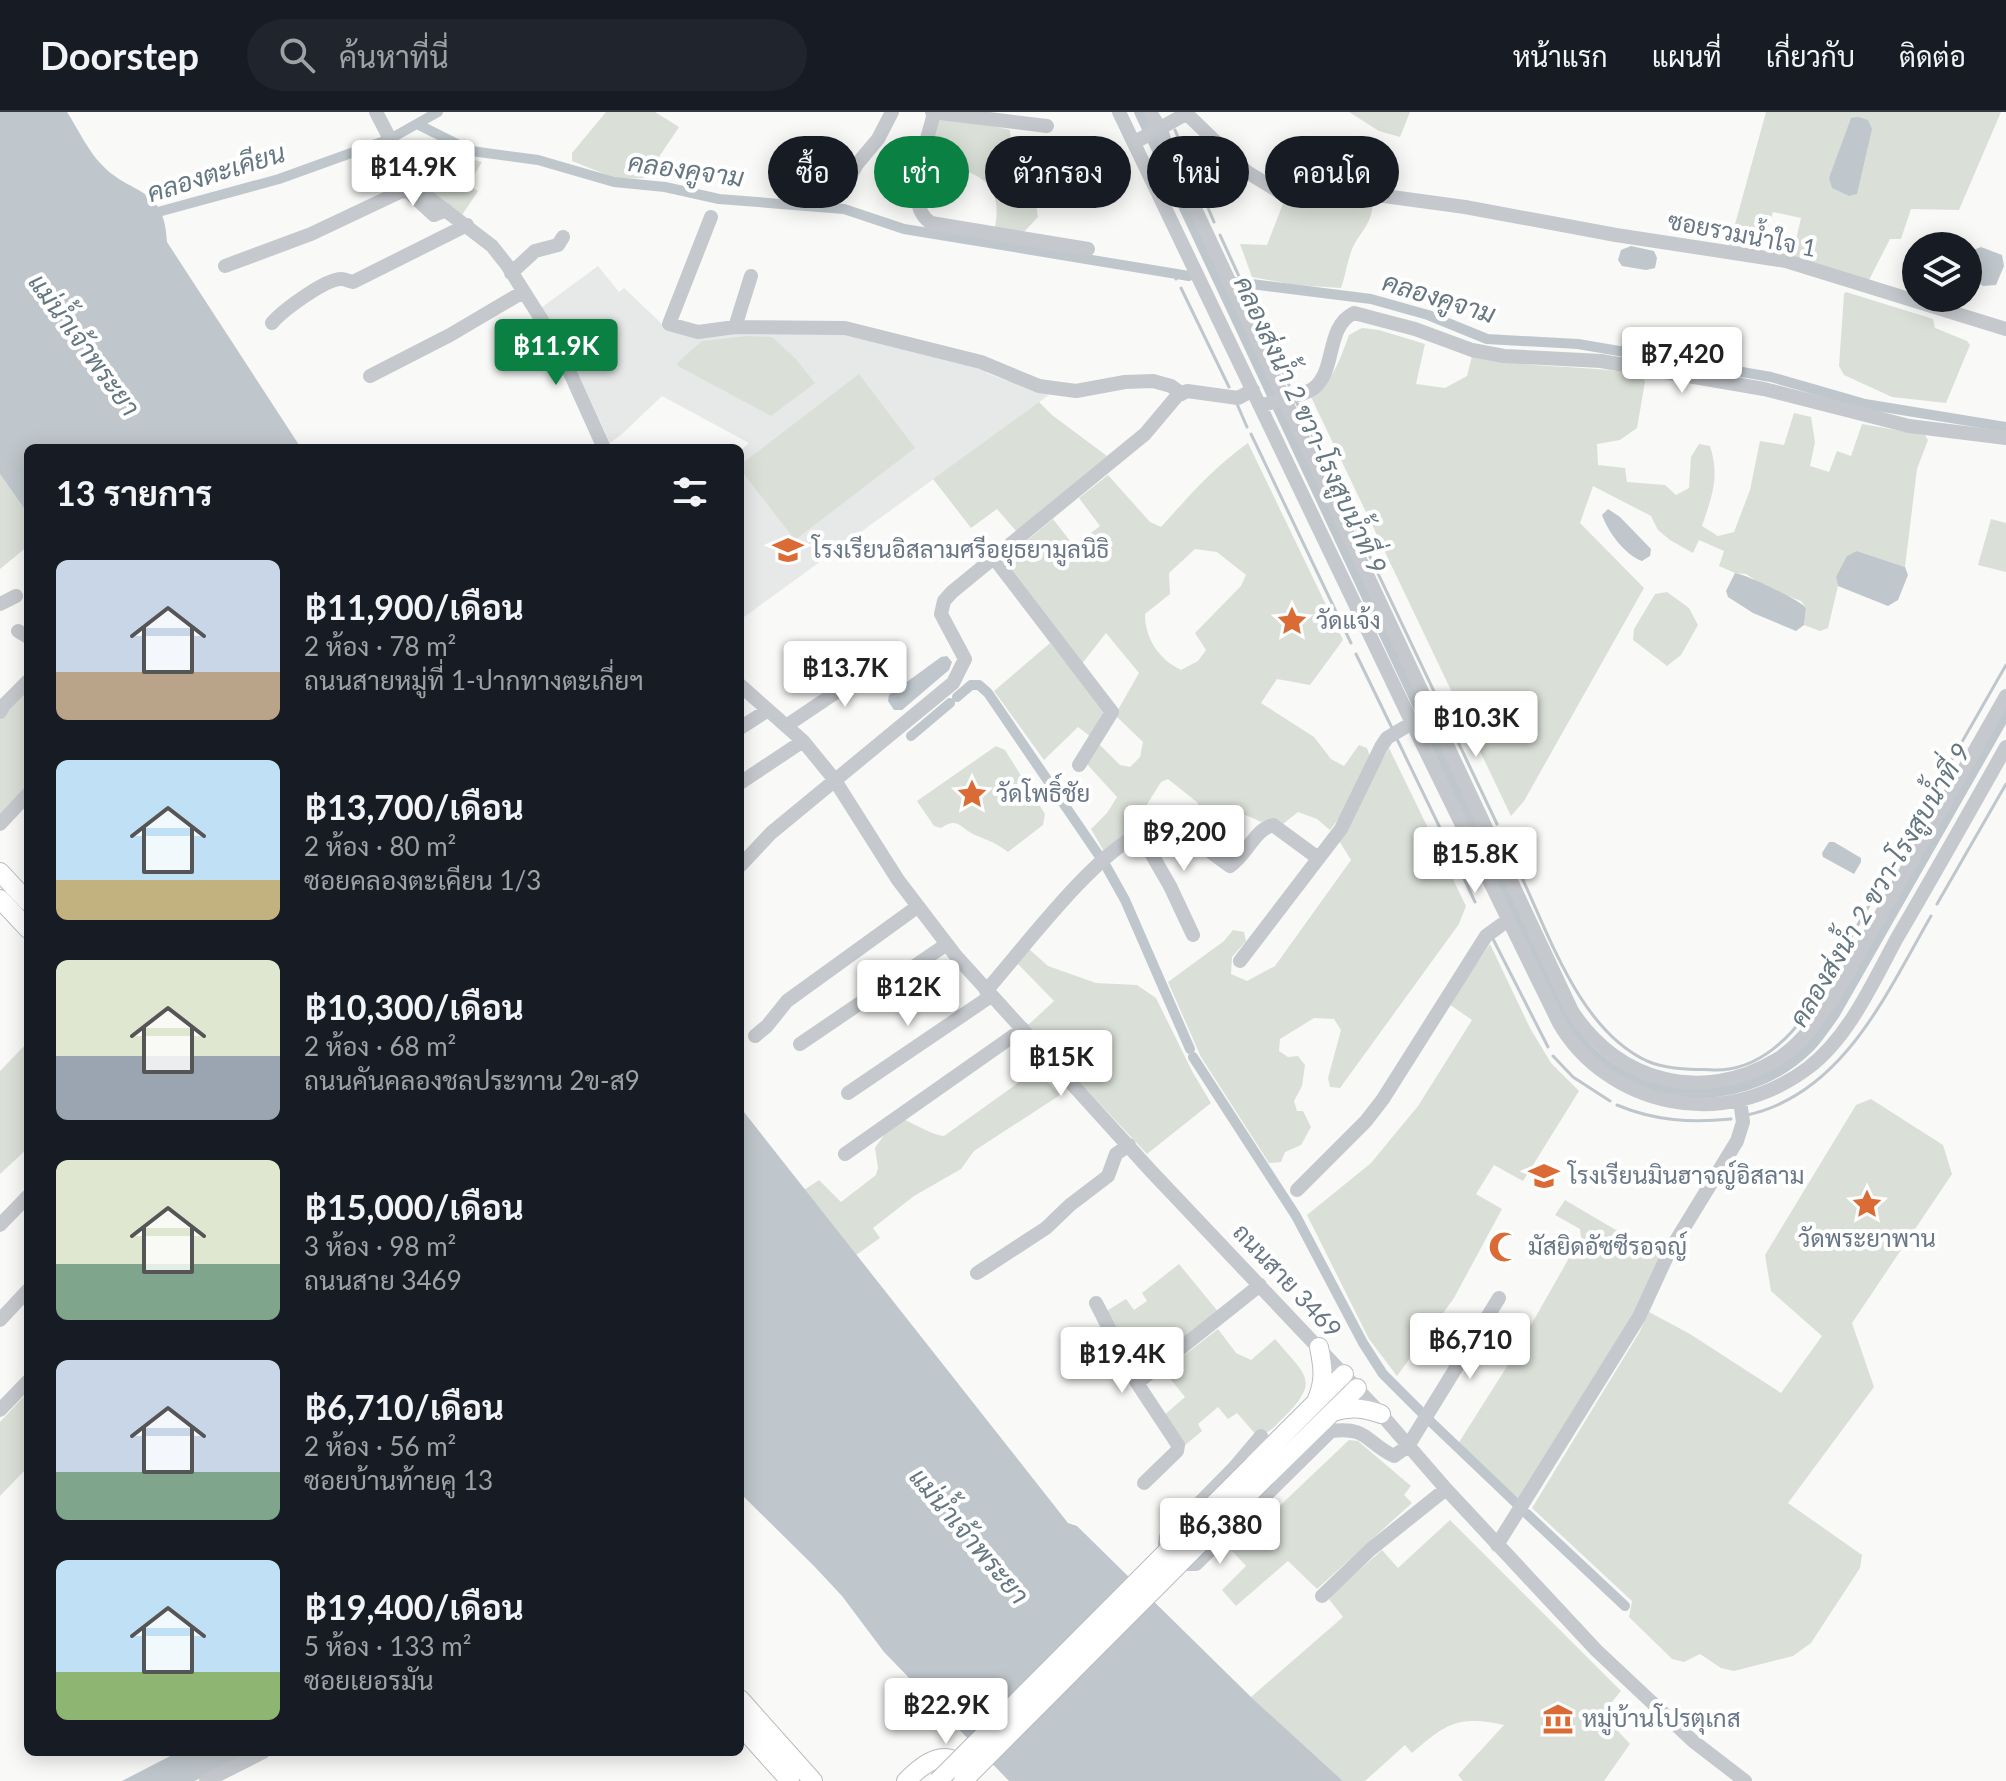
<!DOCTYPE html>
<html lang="th">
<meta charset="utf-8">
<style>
body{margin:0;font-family:Lato,Sarabun,sans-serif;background:#20242c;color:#f1f3f6;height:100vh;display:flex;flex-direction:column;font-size:30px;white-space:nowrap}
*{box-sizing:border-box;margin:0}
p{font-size:26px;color:#9ea1a6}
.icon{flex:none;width:44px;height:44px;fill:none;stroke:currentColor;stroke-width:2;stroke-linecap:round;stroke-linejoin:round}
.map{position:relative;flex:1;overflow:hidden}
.details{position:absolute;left:24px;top:332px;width:720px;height:1312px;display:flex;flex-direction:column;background:#171b24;border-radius:12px;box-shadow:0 4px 20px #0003}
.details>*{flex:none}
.banner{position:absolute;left:768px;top:24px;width:760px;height:72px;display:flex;gap:16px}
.tools{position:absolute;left:1902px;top:120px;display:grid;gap:16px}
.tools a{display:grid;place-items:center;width:80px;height:80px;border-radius:50%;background:#171b24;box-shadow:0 4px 20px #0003;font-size:40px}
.price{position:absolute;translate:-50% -68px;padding:0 18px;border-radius:8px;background:#fff;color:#222;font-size:26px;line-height:52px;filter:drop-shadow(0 2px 4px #0008)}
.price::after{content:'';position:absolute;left:50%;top:48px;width:24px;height:18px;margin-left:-12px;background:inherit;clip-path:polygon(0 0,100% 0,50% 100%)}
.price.active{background:#0b8043;color:#fff}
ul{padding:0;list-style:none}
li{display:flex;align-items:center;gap:24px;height:200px;padding:0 32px}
li span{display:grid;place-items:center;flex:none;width:224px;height:160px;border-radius:12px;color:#555}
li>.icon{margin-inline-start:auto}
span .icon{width:96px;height:96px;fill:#fffc;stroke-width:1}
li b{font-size:34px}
h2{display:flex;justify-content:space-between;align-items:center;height:96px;padding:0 32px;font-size:34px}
.pill{padding:0 28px;border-radius:36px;background:#171b24;box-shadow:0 4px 20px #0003;font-size:28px;line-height:72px}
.pill.active{background:#0b8043;color:#fff}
header{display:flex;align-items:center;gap:48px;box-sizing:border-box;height:112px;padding:0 40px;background:#171b24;border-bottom:2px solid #363941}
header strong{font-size:38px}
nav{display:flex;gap:44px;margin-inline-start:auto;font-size:28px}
.search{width:560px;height:72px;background:#20242c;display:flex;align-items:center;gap:20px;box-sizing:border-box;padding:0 28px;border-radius:44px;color:#9ea1a6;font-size:30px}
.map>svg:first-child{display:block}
.built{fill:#e7e8e8}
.green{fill:#dae0d8;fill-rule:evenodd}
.water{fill:#bfc7cc}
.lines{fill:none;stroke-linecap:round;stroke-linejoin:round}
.stream{stroke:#bfc7cc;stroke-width:3}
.canal{stroke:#bfc7cc;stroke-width:10}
.major-casing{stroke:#b8bcc0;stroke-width:20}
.minor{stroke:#c5c8cc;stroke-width:14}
.major{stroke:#fff;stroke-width:18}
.major-bridge-casing{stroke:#b8bcc0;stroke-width:20;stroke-linecap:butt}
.major-bridge{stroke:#fff;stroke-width:18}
.labels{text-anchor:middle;stroke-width:8;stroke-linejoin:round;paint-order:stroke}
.street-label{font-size:24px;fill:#697786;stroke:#fff}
.poi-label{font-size:24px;fill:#697786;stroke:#fff;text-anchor:start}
.water-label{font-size:26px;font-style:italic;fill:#657781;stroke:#fff}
</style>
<header>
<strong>Doorstep</strong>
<div class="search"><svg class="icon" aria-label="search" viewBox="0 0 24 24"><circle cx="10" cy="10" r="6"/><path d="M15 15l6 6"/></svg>ค้นหาที่นี่</div>
<nav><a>หน้าแรก</a><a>แผนที่</a><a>เกี่ยวกับ</a><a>ติดต่อ</a></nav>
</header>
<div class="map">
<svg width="2006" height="1669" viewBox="0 0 2006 1669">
<rect width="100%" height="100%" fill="#f9f9f7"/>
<path class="built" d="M598,154l21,26 5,-4 40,38 180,7 137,32 6,8 20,8 5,-2 37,16 -309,225v-169l9,-8 -87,-47 -40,38 -12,9 -44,-96 -25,-39z"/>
<path class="green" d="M606,0h49l24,15 -34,51 -28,1 -45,-18v-8z
M1349,0h61l-10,25 -21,-6z
M1766,0h235l-42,98 -48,-1 -10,30h-11l-22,43 -77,-20 10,-44 -28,-6 -13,42 -31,-8z
M938,7l43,4 29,7c5,39 -21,50 26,74l2,13 -17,18 -26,-7c6,-35 -4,-51 -40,-60l-4,-6 -23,-9z
M433,32l34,14 15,4 -14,23 10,6 -16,24 -30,-22 -14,-16 21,-14 -10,-16z
M1337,85l35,4c3,16 -9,29 -17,42 -7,12 -9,32 -14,45l-46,-3 -43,-8 -12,-33 27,1 17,-44z
M1846,180l87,27 2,9 32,13 3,4 -24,58 -54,-6 -48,-22 -5,-9 5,-72z
M1362,216l17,2 46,14 -9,40 29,4 22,-12 5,-20c55,13 112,9 168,18l5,8 -8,46 -17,12 -23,4 1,21 27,3 2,14 38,3 11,10 13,-7 2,-31 8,-13 11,2c10,31 2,50 -8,80l16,10 16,-4 16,-42 10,-49 24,4 10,-32 17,4 4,25 -5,24 19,6 8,-21 14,5 11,-32 63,11 3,5 -11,29 -12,98 -48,-16 -21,26 2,9 -10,42 -8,3 -16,-6 2,-17 -5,-7 -34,-13 -21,-14 -11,-1 -16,-7 5,-15 -25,-11 -6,13 -23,-13 -12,-10 -7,-14 -58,-30 -13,37 64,65 -120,213 -13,15 -200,-419c22,-15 29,-38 38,-62z
M747,224l25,1 23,21 20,25 -44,33 -93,-50 -1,-3 25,-22z
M859,262l56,74 -120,92 -55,-71v-4z
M1039,290l13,13 55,41 -91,75 -19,-22 -26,19 -38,-49z
M1248,331l95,197 -33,45 -33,-6 -16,24 53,34 17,22 13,7 15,-21 8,3 3,9 -30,60 -10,13 -13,-11 -19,-7 -15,12 -10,-6 -12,4c-33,-17 -32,-7 -58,15l-7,-2 -8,-6 1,-8 10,-11 -1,-7 -30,-24 -7,3 -30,48 -26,23 -14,-24 16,-16 10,-16 -32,-35 13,-19 22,22 10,2 10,-10 3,-15 -28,-27 24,-42 -33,-40 -25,32 -78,-101 1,-5 49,-40 21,27 26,-20 -21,-28 29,-23 42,47 11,5c27,-30 54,-61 87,-84zM1195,437l22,3 29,23 -5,11 -46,47 11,17 -8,11 -17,9c-22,-11 -36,-31 -36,-56l25,-20 -1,-21z
M0,362l28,40v32l-28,23z
M1991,407l15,4v49l-28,-7z
M1667,480l22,16 9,17 -17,30 -14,11 -34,-26 1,-11 21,-35z
M1050,531l53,67 1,6 -13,21 -13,-10 -34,33 -50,-69z
M28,574v101l-28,34v-101l5,-11z
M996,634l9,4 40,64 -2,11 -35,27c-15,-11 -20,-11 -35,-18 -14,-7 -15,-17 -32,-6l-7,-2 -17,-25z
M1389,636l77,158 -7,18 -119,164 -10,-1 -2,-9 13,-48 -7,-11 -20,-1 -34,21 -1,12 9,6 10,-1 7,9 -3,21 -8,15 3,10h6l8,16 -10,18 -16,7 -4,10 -12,1 -68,-106 -33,-75 56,-41 9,-11 11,2 2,9 -14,16 -1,17 16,7 28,-15 76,-106 -13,-21z
M1490,832l40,84 21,35 28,28 -56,90 -29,-16 -18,29 26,15 -48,89 -57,78 -28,-37 -62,-124 64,-52 47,-57 54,-86 -23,-16z
M1029,837l19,17 48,17 41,2 19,13 36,73 19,32 -64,51 -120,-128 27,-25 -38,-39z
M28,930v106l-28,26v-103z
M1036,958l24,25 -86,56 -13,18 -47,27 -41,32 7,10 -24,17 -52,-65 15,-10 22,22 35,-27 2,-7 -3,-20 11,-16 17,-13c12,5 29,16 41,17z
M1871,987l72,46 9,29 -100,149 22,64 -86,116 74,52 -2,13 -49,75 -18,13 -59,15 -13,-3 -21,-14 -16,8 -12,-3 -43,-42 3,-16 -100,-93 107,-175 10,-21 41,22 91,59 41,-57 -51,-45 -6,-36 91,-150z
M1565,1088l95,56v4l-33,66 -106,175 -63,-57 53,-84 70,-123 -1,-8 -25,-14z
M1179,1152l41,50 -80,60 -7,-3 -28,-59 21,-13 8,11 13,-9 -5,-8z
M1218,1217l18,24 15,7 24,-21c30,36 47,41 8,79 -8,8 -14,16 -26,18l-20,-23 -9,6 -10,-12 -20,17 4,7 -19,16 -21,-30 23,-20 -21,-26z
M28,1280v75l-28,29v-74z
M1349,1328l9,1 53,45 -7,9 8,8 -95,86 -29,-28 -52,45 -14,-16 24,-24 -14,-15z
M1450,1408l171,171 -19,23 28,30 -26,37h-141l-5,-6 46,-50c-47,-10 -58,-1 -92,28l-7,-8 -40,36h-22l-92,-84 92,-80 -15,-19 54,-48 16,18z"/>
<path class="water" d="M0,0h67c11,17 21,39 35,53 29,31 63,20 65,77l134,206h-273v66l-28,-40z
M1858,5l10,3 4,9 -15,65 -8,2 -17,-8 -3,-10 22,-60z
M1631,134l23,5 3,7 -2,10 -9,2 -24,-4 -4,-6 3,-10z
M1981,135l21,8 2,11 -8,19 -13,1 -15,-9v-19l3,-7z
M1608,397l12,8 31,32 -1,7 -8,5c-17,-6 -34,-29 -40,-46z
M1857,439l48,16 3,8 -10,25 -10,6 -50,-20 -2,-9 11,-21z
M1735,461c10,1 65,27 71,35l-2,17 -8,6 -43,-18 -25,-16 -2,-6z
M947,544l5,6 -3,8 -47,40h-8l-6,-9 1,-6 52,-38z
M1829,730h5l27,16v4l-7,12 -31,-17 -1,-4z
M740,995l328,416 9,3 174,171 92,84h-334l-125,-129 -42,-56 -28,-30 -74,-73z
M178,1640h71l-54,29h-73z"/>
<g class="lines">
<path class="stream" d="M1175,18l39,92
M1220,123l69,150
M1174,162l2,5
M1181,176l48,99
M1296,289l201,423
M1237,292l10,23
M1251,322l100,209
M1356,542l36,74
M1396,625l45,93
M1502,724l9,19
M1446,728l29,62
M1899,740l107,-187
M1517,755c31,64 61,162 130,194 21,9 45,8 67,9 44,1 79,-33 100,-69
M1937,792l69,-120
M1493,827l55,108
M1820,879l71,-124
M1553,944l20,21 37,24
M1617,993c38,16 74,18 114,14
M1747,1003c96,-21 139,-121 184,-199"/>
<path class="canal" d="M1139,0l427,910c9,12 17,23 28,33 62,54 157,50 215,-7 10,-10 18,-23 26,-34l171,-300
M419,13l52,26 67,9 76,22 51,5 54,12 125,10 60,20 285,47
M147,103l132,-36 111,-40 48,-27
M1235,170l136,17 57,16 59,24 91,5 193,33 94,27 141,23
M957,585l14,-12h8l9,8 112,164
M911,624l39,-33
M1106,754l19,34 65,149
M1193,945l103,159 67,127 20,31 40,40
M1430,1309l87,83
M1527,1402l98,92"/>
<g class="major-casing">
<path id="major" d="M0,760l28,30
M0,787l28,30
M1317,1287c8,-19 6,-32 2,-52
M1333,1300c18,-6 30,-4 48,2
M1253,1353l91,-91
M1266,1365l91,-89
M740,1587l73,82
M740,1613l50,56
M906,1669c18,-18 39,-35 61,-11"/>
</g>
<path class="minor" d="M376,0l27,52 25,33 64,49 15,19 50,79 47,104
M932,0l115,14
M934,0c-5,28 -34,91 -3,111l157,26
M1119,0l293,611 147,300c23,40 65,69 111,78 48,10 98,-3 138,-33 41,-31 65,-86 89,-130 37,-63 73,-127 109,-191
M1150,0l11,18 7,21 404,860c46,71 130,93 204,49 25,-15 41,-40 58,-63l172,-301
M1135,30l47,-26h7l58,56 36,22 15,2 37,-4 42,3 88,12 151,28 170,26 220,68
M848,68l9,-16 21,-25 14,-27
M711,105l-42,107 29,8 37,-5 110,1 136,34 58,24 37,5 49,-9 28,-1 18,5 11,8
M225,154l86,-32 91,-43 7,1 25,23 12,-5
M511,161l24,-22 23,-6 5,-8
M272,211c10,-12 53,-44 69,-44 4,0 8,2 12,3l114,-57
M735,215l16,-51
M370,264l80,-41 73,-43
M1261,294c14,-6 43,-10 53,-18 23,-19 11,-61 40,-75l61,16 57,21 32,6 97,5 163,28 145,37 97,12
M994,446l118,154 -33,53
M0,492l16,-8
M18,519l10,6
M740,573l63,56 31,38 64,101 58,76 194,214 231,244 65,75 150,161 97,91 52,40
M0,600l4,-7 24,-24
M786,614l98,-66
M740,616l28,-18
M740,671l63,-42
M0,712l28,-30
M1140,722l13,-22 5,1 72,53c16,-10 25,-37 43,-41l45,33
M1140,722l30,52 23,49
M740,754l31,-33 182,-150 12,-24 -24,-45 3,-13 8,-9 193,-158 32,-38 10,-5 51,7 15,-8
M1240,849l101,-132 40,-82 6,-9 25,-15
M986,879c36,-41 107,-136 154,-157
M755,924l12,-10 20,-25 130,-94
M800,932l147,-100
M848,981l143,-97
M845,1042l178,-125
M1297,1078l69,-69 17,-22 103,-163 22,-16
M0,1113l28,-29
M977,1161l69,-45 24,-23 38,-29 8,-22 13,-9
M1096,1191l41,80 41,62 -1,6 -33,32
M0,1208l28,-30
M1137,1271l123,-98
M0,1298l28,-29
M1261,1324l-27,32 -68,69 -1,7 21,20h10l135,-133c37,-5 35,12 63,25l14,-10 91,-148
M1497,1433l142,-228 30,-65 68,-111 6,-19 -3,-21
M1322,1484l49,-47 75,-60
M206,1669l57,-29"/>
<use href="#major" class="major"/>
<g class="major-bridge-casing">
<path id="major-bridge" d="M938,1669l315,-316
M963,1669l303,-304"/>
</g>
<use href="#major-bridge" class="major-bridge"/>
</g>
<defs>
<g id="school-bare" transform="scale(2.4)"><path d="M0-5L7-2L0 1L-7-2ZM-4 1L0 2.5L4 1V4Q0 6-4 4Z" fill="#db6b35" stroke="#fff" stroke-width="2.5" paint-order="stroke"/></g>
<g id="sight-bare" transform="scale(2.4)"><path d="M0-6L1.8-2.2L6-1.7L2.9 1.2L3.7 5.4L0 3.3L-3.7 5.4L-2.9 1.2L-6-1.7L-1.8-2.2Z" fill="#db6b35" stroke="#fff" stroke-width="2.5" paint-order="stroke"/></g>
<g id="mosque-bare" transform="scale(2.4)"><path d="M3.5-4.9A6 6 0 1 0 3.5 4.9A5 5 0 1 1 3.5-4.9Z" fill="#db6b35" stroke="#fff" stroke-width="2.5" paint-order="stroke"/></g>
<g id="museum-bare" transform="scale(2.4)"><path d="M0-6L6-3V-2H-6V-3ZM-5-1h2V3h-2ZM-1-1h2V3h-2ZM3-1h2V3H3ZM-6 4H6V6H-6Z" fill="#db6b35" stroke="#fff" stroke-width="2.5" paint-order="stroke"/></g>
</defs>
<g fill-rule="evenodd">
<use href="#school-bare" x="788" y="438"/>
<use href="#sight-bare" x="1292" y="509"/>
<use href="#sight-bare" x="972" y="682"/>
<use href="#school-bare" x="1544" y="1064"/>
<use href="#sight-bare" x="1867" y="1092"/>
<use href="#mosque-bare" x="1504" y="1135"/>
<use href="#museum-bare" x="1558" y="1607"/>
</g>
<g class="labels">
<g class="street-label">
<text transform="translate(1742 123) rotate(11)" y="8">ซอยรวมน้ำใจ 1</text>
<text transform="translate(1287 1169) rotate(47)" y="8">ถนนสาย 3469</text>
</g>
<g class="poi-label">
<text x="812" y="446">โรงเรียนอิสลามศรีอยุธยามูลนิธิ</text>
<text x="1316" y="517">วัดแจ้ง</text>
<text x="996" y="690">วัดโพธิ์ชัย</text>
<text x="1568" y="1072">โรงเรียนมินฮาจญ์อิสลาม</text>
<text x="1867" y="1135" text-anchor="middle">วัดพระยาพาน</text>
<text x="1528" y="1143">มัสยิดอัซซีรอจญ์</text>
<text x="1582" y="1615">หมู่บ้านโปรตุเกส</text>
</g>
<g class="water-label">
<text transform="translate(686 58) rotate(8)" y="9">คลองคูจาม</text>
<text transform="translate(216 61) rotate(-17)" y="9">คลองตะเคียน</text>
<text transform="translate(1439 186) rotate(17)" y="9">คลองคูจาม</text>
<text transform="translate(84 233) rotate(54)" y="9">แม่น้ำเจ้าพระยา</text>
<text transform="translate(1310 313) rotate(65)" y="9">คลองส่งน้ำ 2 ขวา-โรงสูบน้ำที่ 9</text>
<text transform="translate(1880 773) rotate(-59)" y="9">คลองส่งน้ำ 2 ขวา-โรงสูบน้ำที่ 9</text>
<text transform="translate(969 1424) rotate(50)" y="9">แม่น้ำเจ้าพระยา</text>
</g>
</g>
</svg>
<div class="tools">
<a><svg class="icon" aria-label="layers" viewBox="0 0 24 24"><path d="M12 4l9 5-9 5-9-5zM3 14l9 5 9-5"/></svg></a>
</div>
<b class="price" style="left:413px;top:96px">฿14.9K</b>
<b class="price active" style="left:556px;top:275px">฿11.9K</b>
<b class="price" style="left:1682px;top:283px">฿7,420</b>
<b class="price" style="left:845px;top:597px">฿13.7K</b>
<b class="price" style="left:1476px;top:647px">฿10.3K</b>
<b class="price" style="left:1184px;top:761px">฿9,200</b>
<b class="price" style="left:1475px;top:783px">฿15.8K</b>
<b class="price" style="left:908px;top:916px">฿12K</b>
<b class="price" style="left:1061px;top:986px">฿15K</b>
<b class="price" style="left:1470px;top:1269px">฿6,710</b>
<b class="price" style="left:1122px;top:1283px">฿19.4K</b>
<b class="price" style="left:1220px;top:1454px">฿6,380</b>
<b class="price" style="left:946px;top:1634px">฿22.9K</b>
<div class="banner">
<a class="pill">ซื้อ</a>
<a class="pill active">เช่า</a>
<a class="pill">ตัวกรอง</a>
<a class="pill">ใหม่</a>
<a class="pill">คอนโด</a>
</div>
<section class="details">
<h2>13 รายการ<svg class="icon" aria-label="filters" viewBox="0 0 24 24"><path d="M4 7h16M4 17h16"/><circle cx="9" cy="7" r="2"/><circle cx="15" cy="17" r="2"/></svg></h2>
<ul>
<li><span style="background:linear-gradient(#c9d6e8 70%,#b9a48a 0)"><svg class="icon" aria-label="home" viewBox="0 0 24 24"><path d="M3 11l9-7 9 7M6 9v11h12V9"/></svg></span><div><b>฿11,900/เดือน</b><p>2 ห้อง · 78 m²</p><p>ถนนสายหมู่ที่ 1-ปากทางตะเกี่ยฯ</p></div></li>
<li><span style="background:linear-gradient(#bfe0f5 75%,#c2b280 0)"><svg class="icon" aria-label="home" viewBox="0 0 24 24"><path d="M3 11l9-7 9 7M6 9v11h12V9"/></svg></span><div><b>฿13,700/เดือน</b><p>2 ห้อง · 80 m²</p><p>ซอยคลองตะเคียน 1/3</p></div></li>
<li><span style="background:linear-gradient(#dfe7d0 60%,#9aa5b1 0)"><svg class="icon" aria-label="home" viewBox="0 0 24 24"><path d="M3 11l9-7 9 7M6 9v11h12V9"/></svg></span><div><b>฿10,300/เดือน</b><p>2 ห้อง · 68 m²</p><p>ถนนคันคลองชลประทาน 2ข-ส9</p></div></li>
<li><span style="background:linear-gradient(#dfe7d0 65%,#7fa58c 0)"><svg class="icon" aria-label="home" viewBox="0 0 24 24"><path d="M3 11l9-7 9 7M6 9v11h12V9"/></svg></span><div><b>฿15,000/เดือน</b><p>3 ห้อง · 98 m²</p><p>ถนนสาย 3469</p></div></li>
<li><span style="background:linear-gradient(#c9d6e8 70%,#7fa58c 0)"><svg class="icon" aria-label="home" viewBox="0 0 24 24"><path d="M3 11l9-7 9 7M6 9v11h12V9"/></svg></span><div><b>฿6,710/เดือน</b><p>2 ห้อง · 56 m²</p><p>ซอยบ้านท้ายคู 13</p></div></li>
<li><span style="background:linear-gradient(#bfe0f5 70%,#8fb573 0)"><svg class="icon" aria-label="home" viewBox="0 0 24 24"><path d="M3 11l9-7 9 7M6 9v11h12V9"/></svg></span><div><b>฿19,400/เดือน</b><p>5 ห้อง · 133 m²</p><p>ซอยเยอรมัน</p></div></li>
</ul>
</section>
</div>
